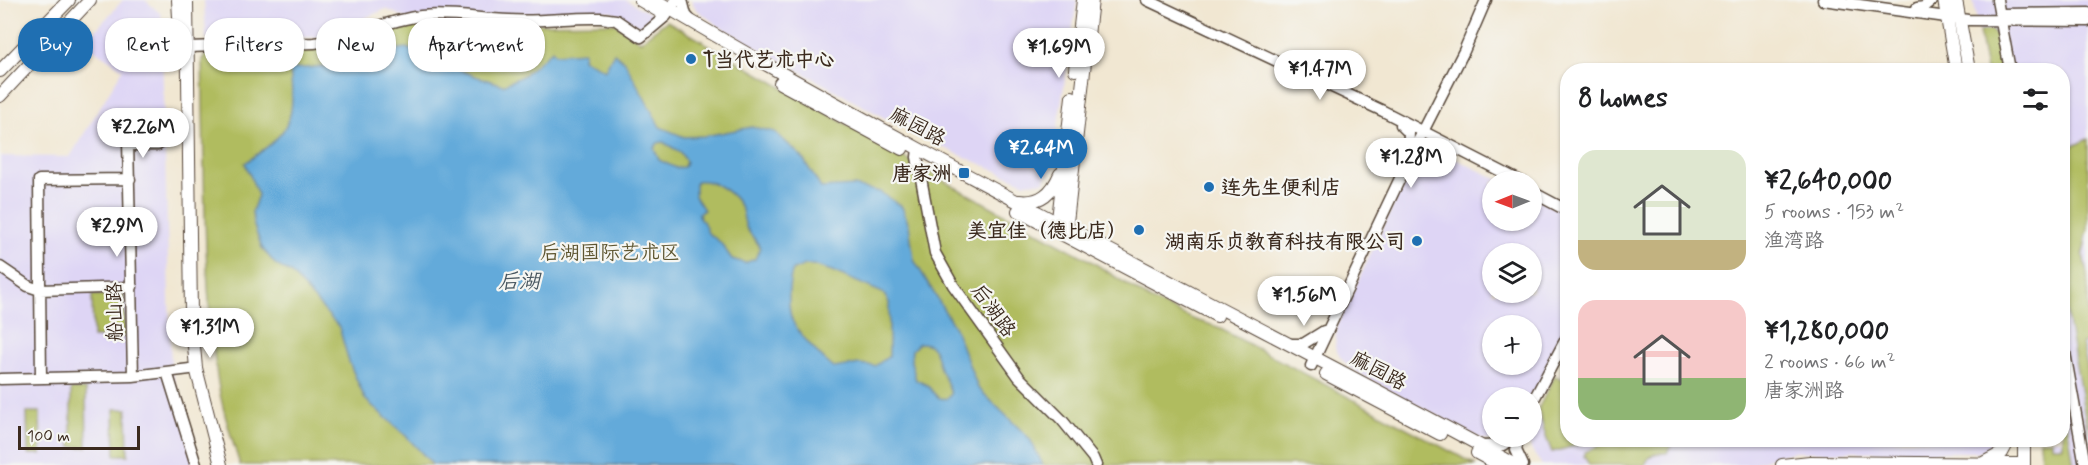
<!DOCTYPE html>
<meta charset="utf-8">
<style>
body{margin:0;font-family:Mynerve,"LXGW WenKai TC",sans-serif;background:#f2f2f2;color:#202124;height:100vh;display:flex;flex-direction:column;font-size:22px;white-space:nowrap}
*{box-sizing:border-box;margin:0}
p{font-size:20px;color:#757577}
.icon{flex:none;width:33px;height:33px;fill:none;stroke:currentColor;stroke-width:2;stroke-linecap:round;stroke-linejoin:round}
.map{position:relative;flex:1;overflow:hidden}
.sheet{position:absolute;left:1560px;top:63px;width:510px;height:384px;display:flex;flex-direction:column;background:#fff;border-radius:24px;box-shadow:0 2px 4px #0004}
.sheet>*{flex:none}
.hud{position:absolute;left:18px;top:18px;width:570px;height:54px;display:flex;gap:12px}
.needle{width:39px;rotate:269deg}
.buttons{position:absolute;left:1482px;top:171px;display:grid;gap:12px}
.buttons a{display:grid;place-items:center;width:60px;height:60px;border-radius:50%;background:#fff;box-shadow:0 2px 4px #0004;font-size:30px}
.scale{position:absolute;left:18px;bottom:15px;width:122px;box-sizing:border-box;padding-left:6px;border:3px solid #3b2a1e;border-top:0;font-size:16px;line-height:21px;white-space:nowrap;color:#3b2a1e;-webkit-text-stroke:4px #f6f6f2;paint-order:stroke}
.price{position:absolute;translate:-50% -51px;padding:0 14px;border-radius:21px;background:#fff;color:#222;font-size:20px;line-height:39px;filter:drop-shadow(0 2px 3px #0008)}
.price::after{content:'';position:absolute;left:50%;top:36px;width:18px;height:14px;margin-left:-9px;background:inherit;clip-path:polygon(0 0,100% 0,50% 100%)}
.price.current{background:#1f6fb2;color:#fff}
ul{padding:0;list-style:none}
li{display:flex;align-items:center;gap:18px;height:150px;padding:0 18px}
li span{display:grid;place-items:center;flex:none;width:168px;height:120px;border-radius:18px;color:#555}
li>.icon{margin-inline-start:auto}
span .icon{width:72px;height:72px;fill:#fffc;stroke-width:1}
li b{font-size:26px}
h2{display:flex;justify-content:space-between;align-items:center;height:72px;padding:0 18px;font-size:26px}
.pill{padding:0 21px;border-radius:24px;background:#fff;box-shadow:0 2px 4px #0004;font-size:21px;line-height:54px}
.pill.current{background:#1f6fb2;color:#fff}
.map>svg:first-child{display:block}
.built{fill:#ded5f5;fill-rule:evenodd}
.green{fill:#b0bc5e;stroke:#76733e;stroke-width:1.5}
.water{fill:#64aada;stroke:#506a7c;stroke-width:1.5;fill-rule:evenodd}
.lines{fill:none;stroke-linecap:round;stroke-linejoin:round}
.minor-casing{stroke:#564639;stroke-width:13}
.major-casing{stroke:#564639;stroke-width:14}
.minor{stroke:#fff;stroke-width:10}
.major{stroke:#fff;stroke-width:12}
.poi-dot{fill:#1f6fb2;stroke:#f6f6f2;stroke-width:2}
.labels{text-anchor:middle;stroke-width:4.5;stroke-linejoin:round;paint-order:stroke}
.poi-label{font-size:20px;font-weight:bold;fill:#3b2a1e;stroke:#f6f6f2;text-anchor:end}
.street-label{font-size:20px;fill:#3b2a1e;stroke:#f6f6f2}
.park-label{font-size:20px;fill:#5e5631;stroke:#f6f6f2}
.water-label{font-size:21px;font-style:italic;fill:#495760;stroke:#f6f6f2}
</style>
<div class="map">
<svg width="2088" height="465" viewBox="0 0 2088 465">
<rect width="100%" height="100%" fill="#f6f6f2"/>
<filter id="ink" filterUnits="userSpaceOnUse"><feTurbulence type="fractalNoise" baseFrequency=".0167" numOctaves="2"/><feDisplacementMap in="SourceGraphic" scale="12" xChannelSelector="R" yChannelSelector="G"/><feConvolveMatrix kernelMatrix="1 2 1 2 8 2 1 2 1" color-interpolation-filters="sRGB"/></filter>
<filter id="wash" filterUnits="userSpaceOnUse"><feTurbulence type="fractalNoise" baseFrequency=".008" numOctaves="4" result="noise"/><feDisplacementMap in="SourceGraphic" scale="24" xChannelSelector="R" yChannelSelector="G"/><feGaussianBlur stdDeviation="1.35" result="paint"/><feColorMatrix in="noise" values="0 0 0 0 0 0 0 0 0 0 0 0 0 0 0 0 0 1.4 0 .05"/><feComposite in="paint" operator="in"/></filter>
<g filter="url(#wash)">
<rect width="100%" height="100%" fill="#f1e7d2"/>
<path class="built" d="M123,0h22l16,14 10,354 28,97h-199v-309l70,1 53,-88 -39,-26z
M204,0h422l27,15 -12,12 -30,-16 -93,4 -14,50 -118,-56 -66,28 -114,2z
M691,0h386l-26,170 -8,12 -18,1 -72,-31 -70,-35 -166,-92 -21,-16z
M1973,0h115v465h-47l-1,-25h22v-370h-76z
M1431,151l10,1 60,29 -9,1v38h40v-24l35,18v120l-35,64h-40v38l18,1 -6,3h-21l-123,-66 -12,-8 -8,-9 -5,-10 2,-19 4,-11 73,-155 8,-7zM1492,254h40v38h-40zM1492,326h40v38h-40z
M1567,365l1,75h427l-5,6 -9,6h-187l-19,4 -24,9h-209l-10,-14 -3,-8v-6l3,-1v-5z"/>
<path class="green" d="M406,21l98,44 14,-41 96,-1 26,18 27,-20 288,166 136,74 60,39 44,20 20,6 261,139h-1236c-9,-29 -19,-59 -23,-89 -15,-104 -12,-212 -15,-317l8,-9 110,-4z
M1991,30l6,6 6,34h-17l-7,-39z
M2088,139v89l-5,26 5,25v63l-6,1 6,28v62l-25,-140 -1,-142z
M92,295h32l1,42h-32z
M1555,376l12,6 1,58h29l-45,12 -6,-15 -8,-28z
M71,389h15l1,58h-16z
M2063,399l11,66h-33l-1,-25h12v6h11z
M114,409h13l1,46h-13z
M27,412h13l1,42h-13z
M1612,440h62l-7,13c-12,0 -17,1 -22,12h-56l-5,-9 1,-4z"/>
<path class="water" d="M406,48l69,28 28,9 21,-10 28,-25 3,4 29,-2 -1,7 22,11 9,-17 11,9 35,65 24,10 21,-1 47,-9 23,5 27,25 19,31 33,-2 26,6 22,15 7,18 5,35 41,68 23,60 52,51 13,26h-610l-27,-29 -41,-37 -16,-37 -10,-35 -48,-54 -15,-8 -14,-17 -8,-22 -2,-14 6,-17 -13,-32c45,-31 51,-40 45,-94l43,-3 33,-11zM663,142l17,10 6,9 -2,6 -8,1 -17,-8 -5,-12 4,-5zM697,181c17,-2 39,13 45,29 2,6 2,14 5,19 4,7 10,11 13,19l-5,11 -10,4 -13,-4 -12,-17 -12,-9 -5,-12 -3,-1 -1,-7 5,-3 -9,-14v-12zM805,265h8l19,6 51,22 6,9v54l-14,10 -16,-2 -25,4c-12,-9 -34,-33 -41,-46 -6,-12 -5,-41 0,-52zM919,343c20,0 16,15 22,28 4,8 8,14 10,23l-3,4c-12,3 -14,-6 -21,-13 -2,-1 -9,-4 -11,-5l-5,-19 1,-11z"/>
</g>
<g filter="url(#ink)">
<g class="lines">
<g class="minor-casing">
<path id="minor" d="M682,0l4,15 6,7
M1147,0l236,111 139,71
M1823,0l145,20 120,1
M1997,0l13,70
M1917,8l7,-1 9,-7
M2001,14l87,-1
M188,47l126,-4c36,-5 70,-22 107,-27 29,-3 59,3 88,4 31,2 61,-3 92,-2l15,2 25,17 25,-21 10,-16
M1401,125l8,8 -1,18
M128,140l5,236
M128,145h30
M918,149l-1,8 18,96 18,32 66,92 43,43 31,38 3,7
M1532,192l36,19
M0,267l28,19 12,4 92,-3
M2062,336l23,129
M1289,344h14l21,-13
M1311,366l101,-213 52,-102 22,-51
M167,372l29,93
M41,378l-2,-198 91,-1
M0,379l133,-3 57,-7
M1532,403l36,-68
M1519,436l-3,14 7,15
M1483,446l21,-1 11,-9"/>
</g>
<g class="major-casing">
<path id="major" d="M178,0l2,35
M187,0l4,314 5,54 25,97
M640,0l22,13
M655,0c281,167 575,309 861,465
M1944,0l12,70
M1956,0l13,70
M1075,70l8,-70
M0,71l69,-71
M780,83l122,66
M0,96l90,-96
M1019,201c21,3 33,-8 41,-27
M1018,211l199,105
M1057,228l15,-131
M1066,231l26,-231
M1326,374l114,60
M2024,440v25
M1477,453l22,12
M1985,462l17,-9 7,-13
M1782,465l28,-3 214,2"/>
</g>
<use href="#minor" class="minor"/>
<use href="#major" class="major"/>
</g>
</g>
<g class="poi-dot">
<circle cx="691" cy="59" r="6"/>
<rect x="958" y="167" width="12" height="12" rx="3"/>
<circle cx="1209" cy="187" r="6"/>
<circle cx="1139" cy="230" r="6"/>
<circle cx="1417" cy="241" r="6"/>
</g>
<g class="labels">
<g class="poi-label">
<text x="703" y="66" text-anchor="start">T当代艺术中心</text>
<text x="952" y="180">唐家洲</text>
<text x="1221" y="194" text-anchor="start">连先生便利店</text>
<text x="1127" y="237">美宜佳（德比店）</text>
<text x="1405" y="248">湖南乐贞教育科技有限公司</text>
</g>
<g class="street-label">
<text transform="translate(918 126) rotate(28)" y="7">麻园路</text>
<text transform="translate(994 310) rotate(54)" y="7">后湖路</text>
<text transform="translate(114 312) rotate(-91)" y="7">船山路</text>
<text transform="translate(1379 370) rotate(28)" y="7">麻园路</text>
</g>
<g class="park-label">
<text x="610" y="259">后湖国际艺术区</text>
</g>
<g class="water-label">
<text x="519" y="288">后湖</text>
</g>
</g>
</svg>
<div class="buttons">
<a><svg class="needle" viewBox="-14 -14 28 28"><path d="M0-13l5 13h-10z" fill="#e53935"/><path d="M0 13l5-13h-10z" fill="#757577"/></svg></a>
<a><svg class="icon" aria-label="layers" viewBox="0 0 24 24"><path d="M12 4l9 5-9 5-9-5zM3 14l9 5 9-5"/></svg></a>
<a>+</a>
<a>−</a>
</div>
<div class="scale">100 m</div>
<b class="price" style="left:1059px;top:79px">¥1.69M</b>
<b class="price" style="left:1320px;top:101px">¥1.47M</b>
<b class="price" style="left:143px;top:159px">¥2.26M</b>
<b class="price current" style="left:1041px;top:180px">¥2.64M</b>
<b class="price" style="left:1411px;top:189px">¥1.28M</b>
<b class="price" style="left:117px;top:258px">¥2.9M</b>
<b class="price" style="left:1304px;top:327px">¥1.56M</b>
<b class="price" style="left:210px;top:359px">¥1.31M</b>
<div class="hud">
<a class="pill current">Buy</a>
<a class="pill">Rent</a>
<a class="pill">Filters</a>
<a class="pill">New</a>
<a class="pill">Apartment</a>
</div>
<section class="sheet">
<h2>8 homes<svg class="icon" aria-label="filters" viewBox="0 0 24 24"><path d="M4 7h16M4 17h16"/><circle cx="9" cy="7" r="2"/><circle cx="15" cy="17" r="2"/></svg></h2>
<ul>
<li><span style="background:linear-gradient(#dfe7d0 75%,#c2b280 0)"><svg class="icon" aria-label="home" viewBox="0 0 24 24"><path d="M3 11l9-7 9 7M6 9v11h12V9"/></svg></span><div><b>¥2,640,000</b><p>5 rooms · 153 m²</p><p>渔湾路</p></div></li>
<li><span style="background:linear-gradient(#f6c9c9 65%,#8fb573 0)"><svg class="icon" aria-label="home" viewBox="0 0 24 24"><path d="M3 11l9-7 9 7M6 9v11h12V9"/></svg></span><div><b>¥1,280,000</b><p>2 rooms · 66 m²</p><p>唐家洲路</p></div></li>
</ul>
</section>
</div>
